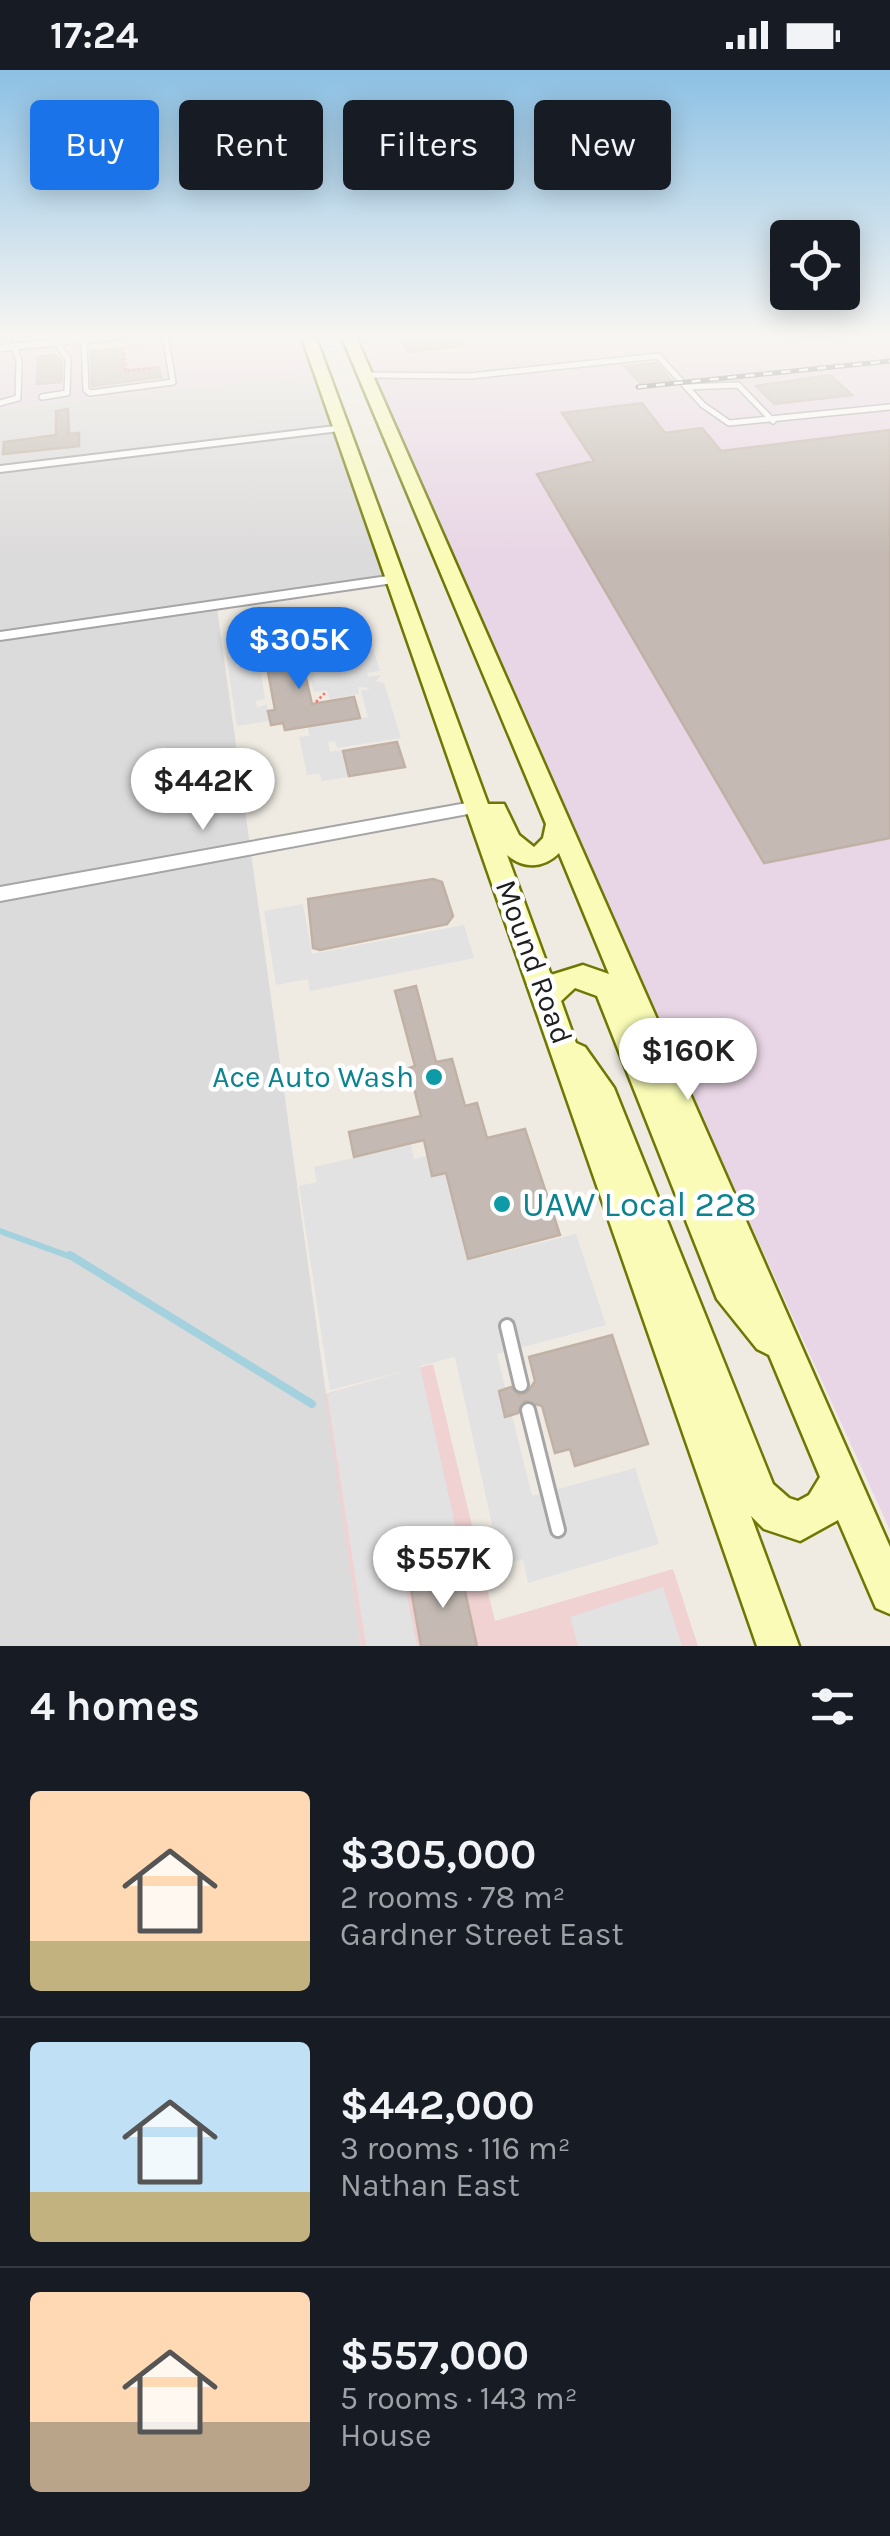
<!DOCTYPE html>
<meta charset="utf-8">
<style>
body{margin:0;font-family:Karla,sans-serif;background:#20242c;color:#f1f3f6;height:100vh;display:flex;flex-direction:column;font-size:38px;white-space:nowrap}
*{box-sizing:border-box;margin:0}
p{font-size:32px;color:#9ea1a6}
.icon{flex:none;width:55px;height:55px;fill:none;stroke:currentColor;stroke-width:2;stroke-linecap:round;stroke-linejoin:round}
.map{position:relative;height:1576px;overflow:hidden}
.side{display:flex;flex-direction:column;background:#171b24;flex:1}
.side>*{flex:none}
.top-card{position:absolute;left:30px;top:30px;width:830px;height:90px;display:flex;gap:20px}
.controls{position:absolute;left:770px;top:150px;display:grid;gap:20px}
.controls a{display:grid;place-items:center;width:90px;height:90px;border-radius:10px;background:#171b24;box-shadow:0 5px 25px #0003;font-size:50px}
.price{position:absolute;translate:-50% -85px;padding:0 22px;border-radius:35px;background:#fff;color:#222;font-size:32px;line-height:65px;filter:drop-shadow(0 2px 5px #0008)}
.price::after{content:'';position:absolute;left:50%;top:60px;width:30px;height:22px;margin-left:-15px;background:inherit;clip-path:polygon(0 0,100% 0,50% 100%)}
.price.active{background:#1a73e8;color:#fff}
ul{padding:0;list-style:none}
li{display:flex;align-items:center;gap:30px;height:250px;padding:0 30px}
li+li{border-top:2px solid #363941}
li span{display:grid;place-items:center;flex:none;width:280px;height:200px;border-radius:10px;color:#555}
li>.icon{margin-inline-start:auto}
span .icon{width:120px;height:120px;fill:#fffc;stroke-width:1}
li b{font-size:42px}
h2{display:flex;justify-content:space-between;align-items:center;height:120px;padding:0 30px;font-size:42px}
.tag{padding:0 35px;border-radius:10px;background:#171b24;box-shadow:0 5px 25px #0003;font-size:35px;line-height:90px}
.tag.active{background:#1a73e8;color:#fff}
.status{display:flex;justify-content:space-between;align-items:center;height:70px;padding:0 50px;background:#171b24;direction:ltr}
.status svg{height:28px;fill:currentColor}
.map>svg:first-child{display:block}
.residential{fill:#dcdbdb}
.commercial{fill:#f0d2d2}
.industrial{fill:#e8d5e5}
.parking{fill:#e2e2e2}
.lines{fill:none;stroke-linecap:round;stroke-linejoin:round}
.stream-far1{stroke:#a3d2de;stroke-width:6}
.stream{stroke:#a3d2de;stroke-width:8}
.building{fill:#c4bab3;stroke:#c1b1a5;stroke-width:2.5}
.lane-far1-casing{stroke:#a5a5a5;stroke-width:8}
.lane-casing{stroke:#a5a5a5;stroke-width:18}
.street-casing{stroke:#a5a5a5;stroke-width:4}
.secondary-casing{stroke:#6e7703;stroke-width:5}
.path{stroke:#fc7267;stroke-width:2.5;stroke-dasharray:2.5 2.5;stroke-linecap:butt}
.lane-far1{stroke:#fff;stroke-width:5}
.lane{stroke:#fff;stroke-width:12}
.street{fill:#fff;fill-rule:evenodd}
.secondary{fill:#f9fbb6;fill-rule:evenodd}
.rail-casing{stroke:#6c6c6c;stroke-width:5}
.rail{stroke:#fff;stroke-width:2.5;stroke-dasharray:9;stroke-linecap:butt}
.culture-dot{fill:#0f9aa8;stroke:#fff;stroke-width:4}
.labels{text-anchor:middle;stroke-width:9;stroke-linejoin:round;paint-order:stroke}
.street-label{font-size:30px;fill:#1e1e1e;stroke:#fff}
.culture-label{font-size:30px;fill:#0d838f;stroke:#fff;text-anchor:end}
.near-culture-label{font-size:35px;fill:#0d838f;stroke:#fff;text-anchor:start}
</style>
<div class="status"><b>17:24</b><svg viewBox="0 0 49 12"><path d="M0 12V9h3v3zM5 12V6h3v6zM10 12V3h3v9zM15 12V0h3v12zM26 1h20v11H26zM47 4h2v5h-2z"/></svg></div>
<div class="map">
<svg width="890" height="1576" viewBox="0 0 890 1576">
<rect width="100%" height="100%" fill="#efebe3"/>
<path class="residential" d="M316,304l67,190 -1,12 -166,25 145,1045h-361v-1238z"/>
<path class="commercial" d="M433,1294l62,257 178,-52 25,77h-337l-36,-252z"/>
<path class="industrial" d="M0,265h301l15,39 -316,34z
M358,265h532v1195l-298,-654z"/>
<path class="parking" d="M353,553l4,9 11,-1 12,40 -13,2 1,4 13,-2 -5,6 8,2 17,55 -64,10 -2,-7 -7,1 2,10 11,-2 7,27 -26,4 -3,-8 -12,2 -8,-38 10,-1 -1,-9 60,-10 -7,-26 10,-3 -13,-1 1,7 -29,5 -3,-9 -13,2 -12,-52 10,-1 -1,-4 -55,8 9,56 -9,2 1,6 10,-2 2,16 -32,5 -12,-79 9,-2v-5z
M303,834l9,50 152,-29 10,33 -164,33 -2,-12 -32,6 -12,-74z
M411,1075l3,14 25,-6 28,108 109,-27 30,91 -109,29 35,142 103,-28 24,76 -131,39 -5,-24 -22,6 -46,-208 -35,9 43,195 -59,19 13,66h-51l-39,-252 81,-24 -78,20 -31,-204 18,-4 -3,-15z
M663,1517l19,59h-104l-8,-29z"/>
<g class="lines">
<path class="stream-far1" d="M0,1161l74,27"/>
<path class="stream" d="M70,1185l242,149"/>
</g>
<path class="building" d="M428,265h29l6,11 -55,6 -7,-14z
M122,278l2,23 35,-4 2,10 -69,9 -1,-35z
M55,285l7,6 -1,21 -24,2 1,-27z
M656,293l15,17 -31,3 -15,-17z
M830,305l22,20 -78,9 -18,-18z
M642,333l23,30 37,-5 19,23 169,-21v408l-126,25 -227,-389 57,-13 -32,-48z
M68,339l1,25 10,-1v13l-76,8 1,-12 52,-7v-24z
M297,570l15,64 42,-7 6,21 -75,12 -2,-7 -12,2 -3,-14 7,-1 -12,-65z
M397,672l8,25 -56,9 -6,-25z
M433,809l9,3 11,34 -6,8 -127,26 -7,-2 -5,-49z
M416,916l20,76 16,-3 13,47 12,-3 10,35 38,-9 35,106 -92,24 -22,-86 -14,3 -8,-36 -70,17 -5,-25 72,-16 -12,-48 6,-2 -20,-75z
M612,1265l36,109 -73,22 -5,-17 -15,4 -13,-47 -17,-5 -7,12 -13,4 -6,-26 12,-4 8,8 9,-3 7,-11 -6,-24z
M460,1499l17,77h-56l-11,-62z"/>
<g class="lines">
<g class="lane-far1-casing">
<path id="lane-far1" d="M84,269l2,51 4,3 83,-11 -8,-47
M7,277l2,-12
M365,305l105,1 188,-20 45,49 26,18 161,-16
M686,317l52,-2 35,36
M42,327l25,-4 1,-34 -12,-17
M0,333l18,-5 1,-37 -5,-15"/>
</g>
<g class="lane-casing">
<path id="lane" d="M507,1256l14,59
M528,1340l30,120"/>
</g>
<g class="street-casing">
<path id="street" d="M100,265h31l-5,3 -126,13v-6z
M344,355l6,3 -2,2 -348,42v-6z
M395,505l5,1v6l-400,58v-8z
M478,731l8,6 -2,4 -484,90v-14z"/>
</g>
<g class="secondary-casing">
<path id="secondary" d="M301,265h14l173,469h16l15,31 15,12 9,-9 3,-14 -205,-489h14l535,1212v67l-14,-6 -38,-88 -38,21 -36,-12 -13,-13 48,130h-42zM559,783l50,121 -26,-9 -32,10 -44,-120c16,14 36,14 52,-2zM575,918l22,8 120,303 40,50 12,6 51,122 -11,18 -11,6 -9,-3 -16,-14 -159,-396 -29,-41 -9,-4 -15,-42z"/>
</g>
<path class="path" d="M130,276l19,-2
M124,278l2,23 26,-3
M316,632l10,-10"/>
<use href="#lane-far1" class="lane-far1"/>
<use href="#lane" class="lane"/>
<use href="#street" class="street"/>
<use href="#secondary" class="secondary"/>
<g class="rail-casing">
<path id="rail" d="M638,317l252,-26"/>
</g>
<use href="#rail" class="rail"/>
</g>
<linearGradient id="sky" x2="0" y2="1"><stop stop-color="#8cc0e4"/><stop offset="0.55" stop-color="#f8f6f2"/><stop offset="1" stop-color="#f8f6f2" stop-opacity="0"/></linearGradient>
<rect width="890" height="485" fill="url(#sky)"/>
<g class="culture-dot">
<circle cx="434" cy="1007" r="10"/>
<circle cx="502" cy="1134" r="10"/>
</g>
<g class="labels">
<g class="street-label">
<text transform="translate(534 892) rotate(70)" y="10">Mound Road</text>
</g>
<g class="culture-label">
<text x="414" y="1017">Ace Auto Wash</text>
</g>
<g class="near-culture-label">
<text x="522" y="1146">UAW Local 228</text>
</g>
</g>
</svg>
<div class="controls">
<a><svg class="icon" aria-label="locate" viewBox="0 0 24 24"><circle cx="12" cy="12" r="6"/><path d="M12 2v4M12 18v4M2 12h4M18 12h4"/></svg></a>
</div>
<b class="price active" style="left:299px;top:622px">$305K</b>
<b class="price" style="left:203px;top:763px">$442K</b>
<b class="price" style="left:688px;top:1033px">$160K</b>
<b class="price" style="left:443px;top:1541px">$557K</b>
<div class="top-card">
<a class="tag active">Buy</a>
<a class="tag">Rent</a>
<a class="tag">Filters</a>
<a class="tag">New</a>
</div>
</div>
<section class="side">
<h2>4 homes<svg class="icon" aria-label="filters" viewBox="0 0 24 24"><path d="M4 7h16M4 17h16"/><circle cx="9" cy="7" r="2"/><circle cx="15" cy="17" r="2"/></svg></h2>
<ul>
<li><span style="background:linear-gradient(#ffd9b3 75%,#c2b280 0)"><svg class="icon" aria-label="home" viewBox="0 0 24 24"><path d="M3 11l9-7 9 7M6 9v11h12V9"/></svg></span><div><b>$305,000</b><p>2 rooms · 78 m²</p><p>Gardner Street East</p></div></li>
<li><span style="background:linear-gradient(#bfe0f5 75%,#c2b280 0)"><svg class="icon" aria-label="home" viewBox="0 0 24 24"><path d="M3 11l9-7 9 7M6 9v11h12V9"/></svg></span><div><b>$442,000</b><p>3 rooms · 116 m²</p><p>Nathan East</p></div></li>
<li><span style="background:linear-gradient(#ffd9b3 65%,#b9a48a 0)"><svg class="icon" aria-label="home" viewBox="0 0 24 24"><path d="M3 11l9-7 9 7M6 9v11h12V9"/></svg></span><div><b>$557,000</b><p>5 rooms · 143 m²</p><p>House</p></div></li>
</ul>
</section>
